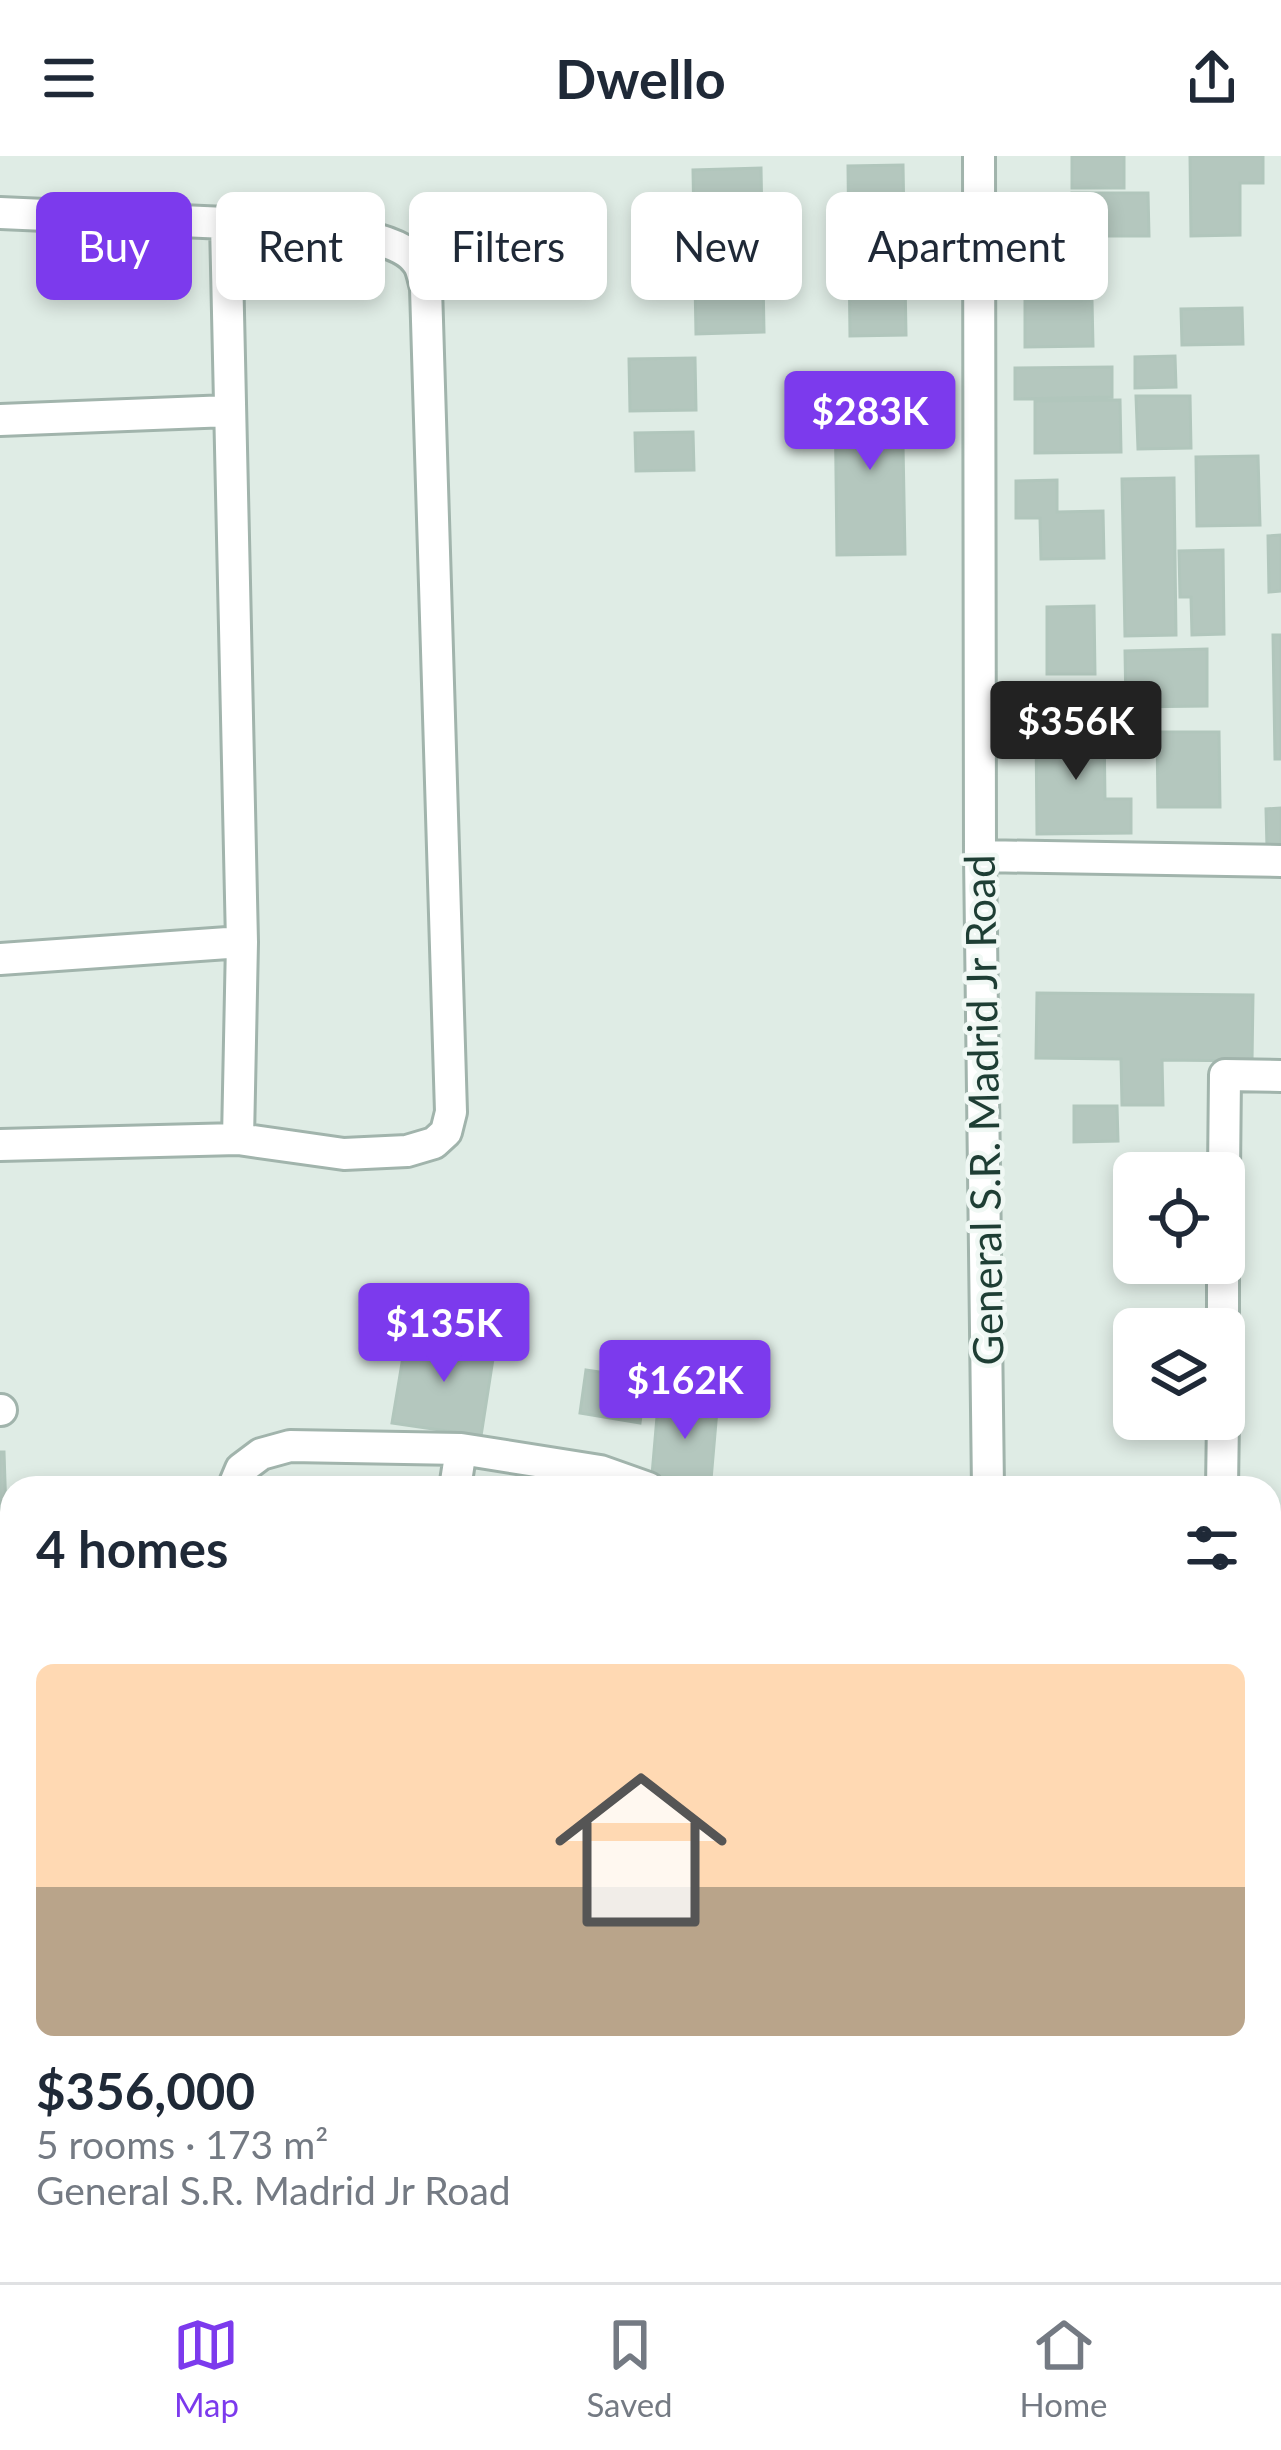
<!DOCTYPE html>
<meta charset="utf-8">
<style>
body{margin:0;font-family:Lato,sans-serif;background:#f6f6f7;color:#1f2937;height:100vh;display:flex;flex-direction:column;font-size:45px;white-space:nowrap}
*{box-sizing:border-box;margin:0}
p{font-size:39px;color:#747a83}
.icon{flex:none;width:66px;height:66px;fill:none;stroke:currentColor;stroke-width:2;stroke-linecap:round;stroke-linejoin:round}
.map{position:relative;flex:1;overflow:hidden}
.details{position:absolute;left:0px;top:1320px;width:1281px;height:807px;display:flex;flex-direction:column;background:#fff;border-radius:36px 36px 0 0;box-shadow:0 6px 18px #0003}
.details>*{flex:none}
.banner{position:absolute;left:36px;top:36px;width:1209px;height:108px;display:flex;gap:24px}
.tools{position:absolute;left:1113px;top:996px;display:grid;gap:24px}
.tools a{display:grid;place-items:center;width:132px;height:132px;border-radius:18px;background:#fff;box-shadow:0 6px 18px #0003;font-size:60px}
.price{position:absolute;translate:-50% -102px;padding:0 27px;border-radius:12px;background:#7c3aed;color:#fff;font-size:39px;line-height:78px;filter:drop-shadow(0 3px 6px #0008)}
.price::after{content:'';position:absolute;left:50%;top:72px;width:36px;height:27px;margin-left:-18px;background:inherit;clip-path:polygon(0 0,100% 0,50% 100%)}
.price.selected{background:#222;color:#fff}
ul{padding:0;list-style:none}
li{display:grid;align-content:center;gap:24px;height:636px;padding:0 36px}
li+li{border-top:3px solid #e0e1e3}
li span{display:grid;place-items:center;height:372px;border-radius:18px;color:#555}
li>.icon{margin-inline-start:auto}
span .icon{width:216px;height:216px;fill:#fffc;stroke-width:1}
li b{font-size:51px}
h2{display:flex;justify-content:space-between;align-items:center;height:144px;padding:0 36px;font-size:51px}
.tag{padding:0 42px;border-radius:18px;background:#fff;box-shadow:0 6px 18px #0003;font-size:42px;line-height:108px}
.tag.selected{background:#7c3aed;color:#fff}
header{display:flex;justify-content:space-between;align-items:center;height:156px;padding:0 36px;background:#fff;font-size:54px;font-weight:700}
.tab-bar{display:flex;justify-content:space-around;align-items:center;height:168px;border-top:3px solid #e0e1e3;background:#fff;font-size:33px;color:#747a83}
.tab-bar a{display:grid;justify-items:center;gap:6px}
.tab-bar .selected{color:#7c3aed}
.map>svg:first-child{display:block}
.building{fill:#b4c7be;stroke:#b1c6bc;stroke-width:3}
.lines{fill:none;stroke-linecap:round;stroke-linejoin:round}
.minor-casing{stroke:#a1b4ac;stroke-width:36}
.minor{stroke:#fff;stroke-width:30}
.labels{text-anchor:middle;stroke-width:9;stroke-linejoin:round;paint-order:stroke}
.street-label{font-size:42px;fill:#1e3e34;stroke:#f0f8f4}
</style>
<header><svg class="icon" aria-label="menu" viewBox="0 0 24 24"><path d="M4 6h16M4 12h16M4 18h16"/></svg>Dwello<svg class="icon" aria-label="share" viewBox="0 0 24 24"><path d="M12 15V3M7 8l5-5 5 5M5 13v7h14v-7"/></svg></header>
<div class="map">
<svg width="1281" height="2126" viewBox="0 0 1281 2126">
<rect width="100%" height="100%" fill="#dfece5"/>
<path class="building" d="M1072,0h52v32h-52z
M1190,0h73v27h-23v52l-49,1z
M903,9l3,170 -56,1 -2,-170z
M761,12l3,164 -68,2 -3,-164z
M1072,37h76l1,43h-76z
M1025,145h67l1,45 -68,1z
M1242,152l1,36 -61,1 -1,-36z
M1175,200l1,31 -41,1v-31z
M695,202l1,52 -66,1 -1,-52z
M1112,211v30l-97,2v-31z
M902,234l3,164 -68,1 -2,-164z
M1136,240h54l1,52 -53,1z
M1120,244l1,52 -86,1v-52z
M693,276l1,38 -58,1 -1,-38z
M1258,300l2,69 -63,1 -1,-69z
M1174,322l2,157 -51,1 -3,-157z
M1057,324v32l46,-1 1,47 -63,1 -1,-41h-24v-37z
M1281,379v56l-12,1 -1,-56z
M1223,394l1,84 -32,1 -1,-38h-11l-1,-46z
M1094,450l1,68h-48v-67z
M1273,479h8v124h-6z
M1207,493v57l-81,1 -1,-56z
M1104,568l1,75h26v34l-94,1 -1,-109z
M1157,576h62l1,75h-62z
M1281,652v39l-14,1 -1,-39z
M1037,837l216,2 -1,66 -90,-1 1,45h-41l-1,-46 -85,-1z
M1074,950h43l1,35 -44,1z
M407,1177l88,13 -14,90 -89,-13z
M586,1214l60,9 -6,44 -60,-10z
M658,1249l59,5 -6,70 -59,-5z
M0,1296h4l3,91h-7z
M1269,1370h12v57h-12z
M0,1413h12v59h-12z
M0,1630h11l1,61h-12z
M2,1697l10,1v40l-12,-1z
M0,1743h12v40h-12z
M0,1791l12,2v50l-12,-2z
M0,1851l12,3v46l-12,-3z
M0,1903l12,2v47l-12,-2z
M1269,1917h12v77h-12z
M1269,2010h12v61h-12z"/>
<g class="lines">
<g class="minor-casing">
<path id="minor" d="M979,0l1,700 8,632
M0,57l226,10 16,719 -4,197
M0,264l229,-9
M980,700l301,5
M0,803l242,-17
M0,989l238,-6 106,15 63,-3 27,-8 12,-11 5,-20 -25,-824c-2,-7 -4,-20 -9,-26 -24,-36 -149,-35 -191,-39
M1224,1017l1,-98 56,1
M1223,1173v-66
M0,1254h1
M233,1332l8,-19 20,-15 29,-8 171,3 139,22 48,17
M455,1332l6,-39
M1222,1332l1,-69
M1269,2108h12
M998,2115v11
M1130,2115v11
M72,2126l2,-11
M313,2126l2,-11
M583,2126v-11"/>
</g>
<use href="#minor" class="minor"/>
</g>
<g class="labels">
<g class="street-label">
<text transform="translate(984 954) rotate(-91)" y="15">General S.R. Madrid Jr Road</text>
</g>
</g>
</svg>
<div class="tools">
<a><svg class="icon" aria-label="locate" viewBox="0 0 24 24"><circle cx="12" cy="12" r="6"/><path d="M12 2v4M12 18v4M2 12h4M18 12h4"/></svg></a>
<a><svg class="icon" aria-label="layers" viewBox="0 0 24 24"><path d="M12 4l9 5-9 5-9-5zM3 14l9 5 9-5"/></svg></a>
</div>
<b class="price" style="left:870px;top:317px">$283K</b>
<b class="price selected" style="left:1076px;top:627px">$356K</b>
<b class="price" style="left:444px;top:1229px">$135K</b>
<b class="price" style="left:685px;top:1286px">$162K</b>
<div class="banner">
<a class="tag selected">Buy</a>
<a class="tag">Rent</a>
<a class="tag">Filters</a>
<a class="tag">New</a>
<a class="tag">Apartment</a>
</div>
<section class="details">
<h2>4 homes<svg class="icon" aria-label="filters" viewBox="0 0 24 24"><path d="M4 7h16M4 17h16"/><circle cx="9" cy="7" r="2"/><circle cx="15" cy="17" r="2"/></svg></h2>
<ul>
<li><span style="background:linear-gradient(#ffd9b3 60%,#b9a48a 0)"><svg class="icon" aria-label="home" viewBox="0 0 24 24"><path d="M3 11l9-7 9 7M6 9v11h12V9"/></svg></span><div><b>$356,000</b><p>5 rooms · 173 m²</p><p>General S.R. Madrid Jr Road</p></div></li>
</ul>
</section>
</div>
<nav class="tab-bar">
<a class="selected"><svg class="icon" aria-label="map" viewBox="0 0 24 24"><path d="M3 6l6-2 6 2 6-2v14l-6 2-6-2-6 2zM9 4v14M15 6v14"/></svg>Map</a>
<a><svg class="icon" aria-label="saved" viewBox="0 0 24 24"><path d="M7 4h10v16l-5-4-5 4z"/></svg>Saved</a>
<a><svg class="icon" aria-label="home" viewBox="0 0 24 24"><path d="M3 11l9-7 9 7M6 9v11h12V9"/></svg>Home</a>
</nav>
